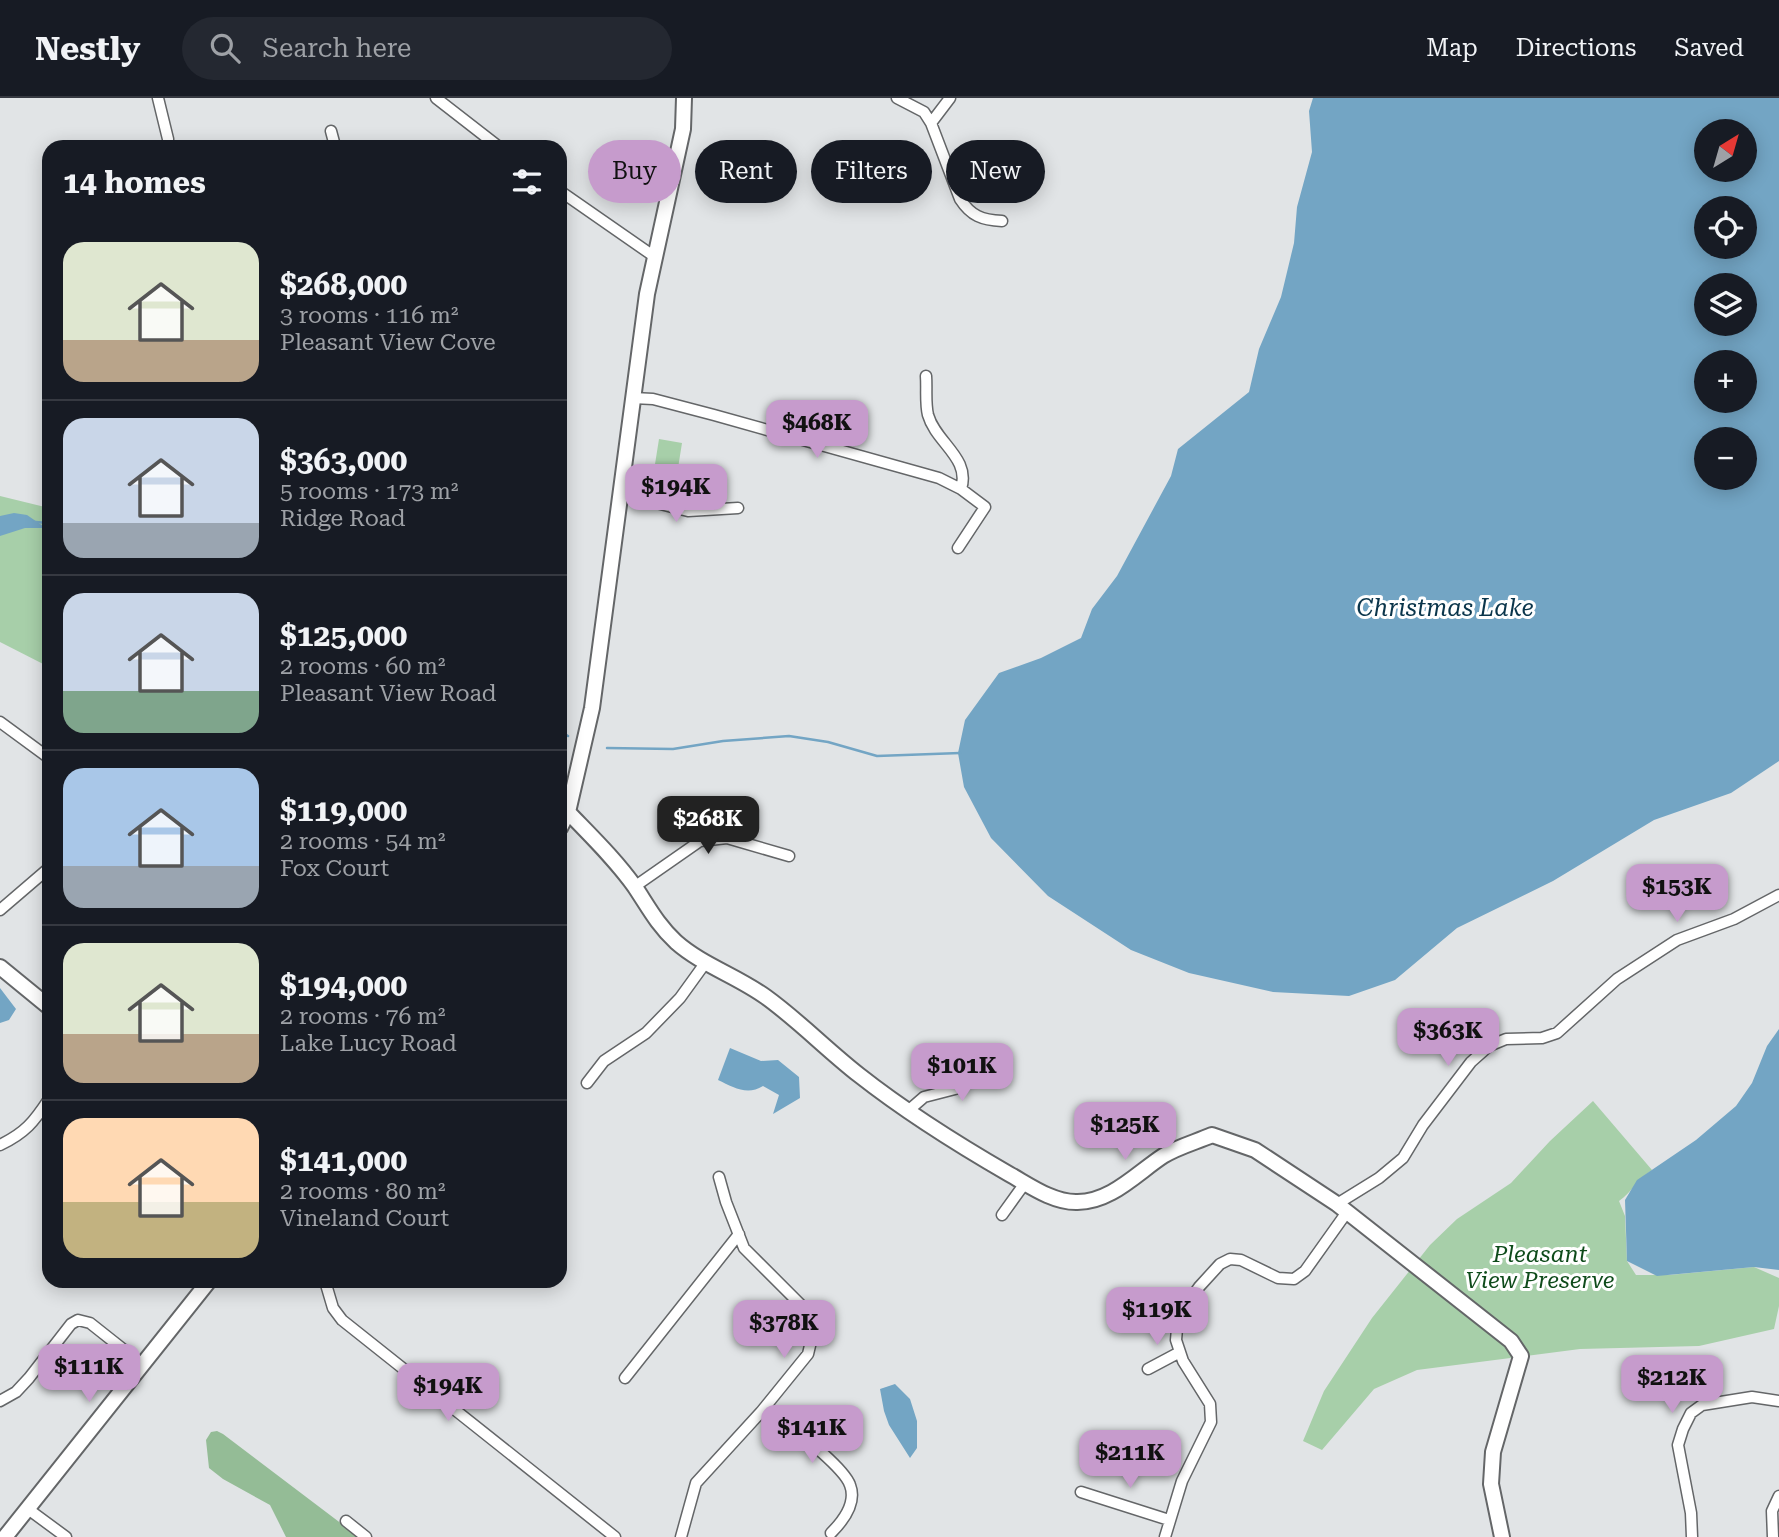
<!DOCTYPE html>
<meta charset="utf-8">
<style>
body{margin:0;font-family:"Roboto Serif",serif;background:#242831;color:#f1f3f6;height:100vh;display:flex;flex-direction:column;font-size:26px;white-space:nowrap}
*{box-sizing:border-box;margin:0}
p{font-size:23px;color:#9ea1a6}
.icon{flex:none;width:38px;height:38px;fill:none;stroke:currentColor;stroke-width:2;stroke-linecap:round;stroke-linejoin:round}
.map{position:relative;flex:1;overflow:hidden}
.side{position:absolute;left:42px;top:42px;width:525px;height:1148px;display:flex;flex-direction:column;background:#171b24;border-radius:21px;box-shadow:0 4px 18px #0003}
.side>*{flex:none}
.hud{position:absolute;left:588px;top:42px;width:665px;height:63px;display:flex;gap:14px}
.needle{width:46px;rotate:37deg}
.tools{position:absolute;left:1694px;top:21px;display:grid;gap:14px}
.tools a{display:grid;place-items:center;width:63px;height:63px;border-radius:50%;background:#171b24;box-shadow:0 4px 18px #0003;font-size:35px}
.price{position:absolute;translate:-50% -60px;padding:0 16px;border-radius:14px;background:#c69bcc;color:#111;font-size:23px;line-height:46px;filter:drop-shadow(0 2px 4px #0008)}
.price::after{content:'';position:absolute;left:50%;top:42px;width:21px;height:16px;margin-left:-10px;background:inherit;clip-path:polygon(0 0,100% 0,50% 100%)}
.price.active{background:#222;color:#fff}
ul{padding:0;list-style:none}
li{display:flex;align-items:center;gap:21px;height:175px;padding:0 21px}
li+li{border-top:2px solid #363941}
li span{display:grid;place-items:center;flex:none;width:196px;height:140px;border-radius:21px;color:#555}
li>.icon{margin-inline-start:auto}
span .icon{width:84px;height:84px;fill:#fffc;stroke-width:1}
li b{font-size:30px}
h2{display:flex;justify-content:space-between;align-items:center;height:84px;padding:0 21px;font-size:30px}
.chip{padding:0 24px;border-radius:32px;background:#171b24;box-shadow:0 4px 18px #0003;font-size:24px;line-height:63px}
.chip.active{background:#c69bcc;color:#111}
header{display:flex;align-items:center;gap:42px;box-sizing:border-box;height:98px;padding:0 35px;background:#171b24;border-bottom:2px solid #363941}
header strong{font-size:33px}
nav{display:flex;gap:38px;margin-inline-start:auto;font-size:24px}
.search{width:490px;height:63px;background:#242831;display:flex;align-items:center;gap:18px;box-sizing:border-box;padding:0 24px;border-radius:38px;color:#9ea1a6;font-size:26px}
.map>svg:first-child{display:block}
.green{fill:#a7cfa9}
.forest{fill:#94bc96}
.water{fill:#73a5c4;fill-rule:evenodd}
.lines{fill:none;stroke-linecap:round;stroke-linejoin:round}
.stream{stroke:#73a5c4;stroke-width:2.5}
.street-casing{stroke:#646668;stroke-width:13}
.secondary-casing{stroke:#646668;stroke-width:18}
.street{stroke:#fff;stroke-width:10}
.secondary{stroke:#fff;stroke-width:14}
.labels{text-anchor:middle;stroke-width:6;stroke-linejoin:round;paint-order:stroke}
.park-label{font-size:23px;font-style:italic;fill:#0e4b1a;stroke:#fff}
.water-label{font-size:24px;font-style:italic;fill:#0a354b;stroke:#fff}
</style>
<header>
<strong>Nestly</strong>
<div class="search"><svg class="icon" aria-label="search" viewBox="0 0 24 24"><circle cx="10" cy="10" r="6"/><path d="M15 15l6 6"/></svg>Search here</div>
<nav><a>Map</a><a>Directions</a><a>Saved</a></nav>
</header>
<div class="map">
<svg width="1779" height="1439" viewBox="0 0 1779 1439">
<rect width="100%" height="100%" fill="#e1e4e6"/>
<path class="green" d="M659,341l23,4 -7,44 -23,-4z
M0,398l49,12v159l-49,-25z
M1593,1003l59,69c-15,10 -20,22 -33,31l6,15 2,45 9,14h33l85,-8 25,11v28l-5,23 -75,17 -119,3 -163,21 -43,19 -52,61 -19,-9 21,-50 48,-73 58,-73 27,-26 54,-36 39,-42z"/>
<path class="forest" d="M217,1333l6,3 136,103h-73l-16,-32 -47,-26 -14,-11 -3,-28 5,-8z"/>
<path class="water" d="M1313,0h466v663l-48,32 -77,27 -101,61 -96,47 -62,52 -46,16 -76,-4 -84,-19 -58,-23 -83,-54 -57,-58 -27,-51 -6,-34 7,-33 34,-47 42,-15 40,-20 11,-29 25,-33 54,-100 7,-27 71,-57 10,-43 22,-52 13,-54 3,-36 15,-55 -3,-41zM1745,33v39h-39v-39zM1745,110v39h-39v-39zM1745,187v39h-39v-39zM1745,264v39h-39v-39zM1745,341v39h-39v-39z
M14,415l13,2 16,11 6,-4v6h-24l-25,8v-20z
M0,890l16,21 -7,11 -9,3z
M1779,931v241l-25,-3 -97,9 -30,-15 -2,-61 12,-20 59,-40 40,-34 16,-23 15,-37z
M730,950l31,13 17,-1 21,17 1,21 -27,16 6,-19 -16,-9c-16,10 -30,1 -45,-6z
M895,1286l15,15 7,22v27l-7,10 -21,-33 -5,-14 -4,-22z"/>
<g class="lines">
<path class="stream" d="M35,424l14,1
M560,633l8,5
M607,650l66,1 50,-8 66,-5 39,6 49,14 83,-3"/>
<g class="street-casing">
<path id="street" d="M158,0l10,41v8
M436,0l63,49
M897,0l27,14 7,11 29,76c11,17 22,21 42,22
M931,25l19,-25
M331,33l4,15
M560,93l95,66
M926,278c1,12 -1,27 2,39 8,28 43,43 33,74
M633,300l20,1 61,16 225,63 22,11 24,18 -27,41
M807,343l19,-12 2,-11
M620,394l17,6 51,13 50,-3
M0,624l49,36
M634,789l66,-46 27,-3 62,18
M0,812l49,-42
M587,985l17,-22 42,-28 34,-35 26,-36
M909,1012l15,-13 31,-8 11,-6 20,-22
M0,1047c25,-12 34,-23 49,-46
M1337,1106l42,-26 24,-20 20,-33 48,-63 18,-16 17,-7 36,-1 15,-5 60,-54 60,-39 57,-21 45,-24
M1002,1117l23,-32
M325,1183l8,27 9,12 273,217
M1148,1271l32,-17
M625,1280l114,-144
M0,1303l16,-9 13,-14 42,-54 7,-4 12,3 53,42
M766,1309c18,15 77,58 84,78 7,18 -7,36 -19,48
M1081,1394l88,28
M28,1411l38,28
M346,1423l20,16
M681,1439l15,-54 65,-71 47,-58 5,-21 -6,-22 -63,-63 -18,-46 -7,-25
M1165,1439l17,-56 29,-59 -1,-18 -27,-43 -7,-21 2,-23 21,-30 21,-23 10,-5 11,1 37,18 16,1 11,-8 42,-59
M1692,1439l-1,-24 -13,-68 5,-16 8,-16 11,-8 50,-8 27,4
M1773,1439l-1,-26 7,-15"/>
</g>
<g class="secondary-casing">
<path id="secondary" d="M568,714c23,24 48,48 67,75 14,21 22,37 41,55 26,23 61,34 90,55 32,23 61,53 93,78 47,37 98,69 150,99 20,11 43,28 67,28 34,1 61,-29 87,-46 14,-9 33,-14 49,-21l43,15 82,54 174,137 10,15 -28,96 -2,32 11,53
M560,730l8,-16 24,-104 55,-414 36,-165 1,-31
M0,869l49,40
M5,1439l204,-256"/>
</g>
<use href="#street" class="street"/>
<use href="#secondary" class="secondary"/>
</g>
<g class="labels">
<g class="park-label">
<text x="1540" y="1164">Pleasant<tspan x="1540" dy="26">View Preserve</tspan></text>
</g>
<g class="water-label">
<text x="1445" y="518">Christmas Lake</text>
</g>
</g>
</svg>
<div class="tools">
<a><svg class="needle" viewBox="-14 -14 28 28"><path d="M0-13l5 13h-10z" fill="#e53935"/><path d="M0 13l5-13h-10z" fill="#9ea1a6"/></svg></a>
<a><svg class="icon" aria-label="locate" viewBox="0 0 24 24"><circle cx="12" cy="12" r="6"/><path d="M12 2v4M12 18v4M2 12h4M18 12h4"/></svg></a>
<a><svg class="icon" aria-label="layers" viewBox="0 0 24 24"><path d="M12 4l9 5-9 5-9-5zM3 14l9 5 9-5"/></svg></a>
<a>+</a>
<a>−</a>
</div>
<b class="price" style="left:817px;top:362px">$468K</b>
<b class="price" style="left:676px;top:426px">$194K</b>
<b class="price active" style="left:708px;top:758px">$268K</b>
<b class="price" style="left:1677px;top:826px">$153K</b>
<b class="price" style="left:1448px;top:970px">$363K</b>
<b class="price" style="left:962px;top:1005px">$101K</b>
<b class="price" style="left:1125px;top:1064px">$125K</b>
<b class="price" style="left:1157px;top:1249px">$119K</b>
<b class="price" style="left:784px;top:1262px">$378K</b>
<b class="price" style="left:89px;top:1306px">$111K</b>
<b class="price" style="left:1672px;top:1317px">$212K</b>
<b class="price" style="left:448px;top:1325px">$194K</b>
<b class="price" style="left:812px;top:1367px">$141K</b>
<b class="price" style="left:1130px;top:1392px">$211K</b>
<div class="hud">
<a class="chip active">Buy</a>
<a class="chip">Rent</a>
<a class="chip">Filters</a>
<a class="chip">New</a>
</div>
<section class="side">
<h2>14 homes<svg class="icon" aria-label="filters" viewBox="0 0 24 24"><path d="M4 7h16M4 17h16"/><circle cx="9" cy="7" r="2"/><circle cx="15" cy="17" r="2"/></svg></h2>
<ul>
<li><span style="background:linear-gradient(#dfe7d0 70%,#b9a48a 0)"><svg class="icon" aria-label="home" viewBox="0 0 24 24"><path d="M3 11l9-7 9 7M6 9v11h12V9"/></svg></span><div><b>$268,000</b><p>3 rooms · 116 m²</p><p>Pleasant View Cove</p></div></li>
<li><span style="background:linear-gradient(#c9d6e8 75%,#9aa5b1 0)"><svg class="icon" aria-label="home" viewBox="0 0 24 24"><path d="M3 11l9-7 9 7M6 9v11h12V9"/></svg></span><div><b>$363,000</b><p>5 rooms · 173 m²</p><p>Ridge Road</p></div></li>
<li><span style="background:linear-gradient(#c9d6e8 70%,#7fa58c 0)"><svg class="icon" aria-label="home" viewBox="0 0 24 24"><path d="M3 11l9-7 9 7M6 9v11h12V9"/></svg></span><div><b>$125,000</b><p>2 rooms · 60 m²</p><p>Pleasant View Road</p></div></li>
<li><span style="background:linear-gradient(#a9c7e8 70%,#9aa5b1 0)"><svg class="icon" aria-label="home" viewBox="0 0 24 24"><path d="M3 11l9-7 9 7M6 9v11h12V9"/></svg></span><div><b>$119,000</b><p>2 rooms · 54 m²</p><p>Fox Court</p></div></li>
<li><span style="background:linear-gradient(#dfe7d0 65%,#b9a48a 0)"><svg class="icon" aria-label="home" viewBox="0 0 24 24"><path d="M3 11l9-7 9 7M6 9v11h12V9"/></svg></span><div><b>$194,000</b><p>2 rooms · 76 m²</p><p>Lake Lucy Road</p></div></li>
<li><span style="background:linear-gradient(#ffd9b3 60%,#c2b280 0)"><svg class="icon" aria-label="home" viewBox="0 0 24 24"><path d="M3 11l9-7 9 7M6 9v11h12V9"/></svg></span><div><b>$141,000</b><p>2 rooms · 80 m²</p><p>Vineland Court</p></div></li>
</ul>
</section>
</div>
